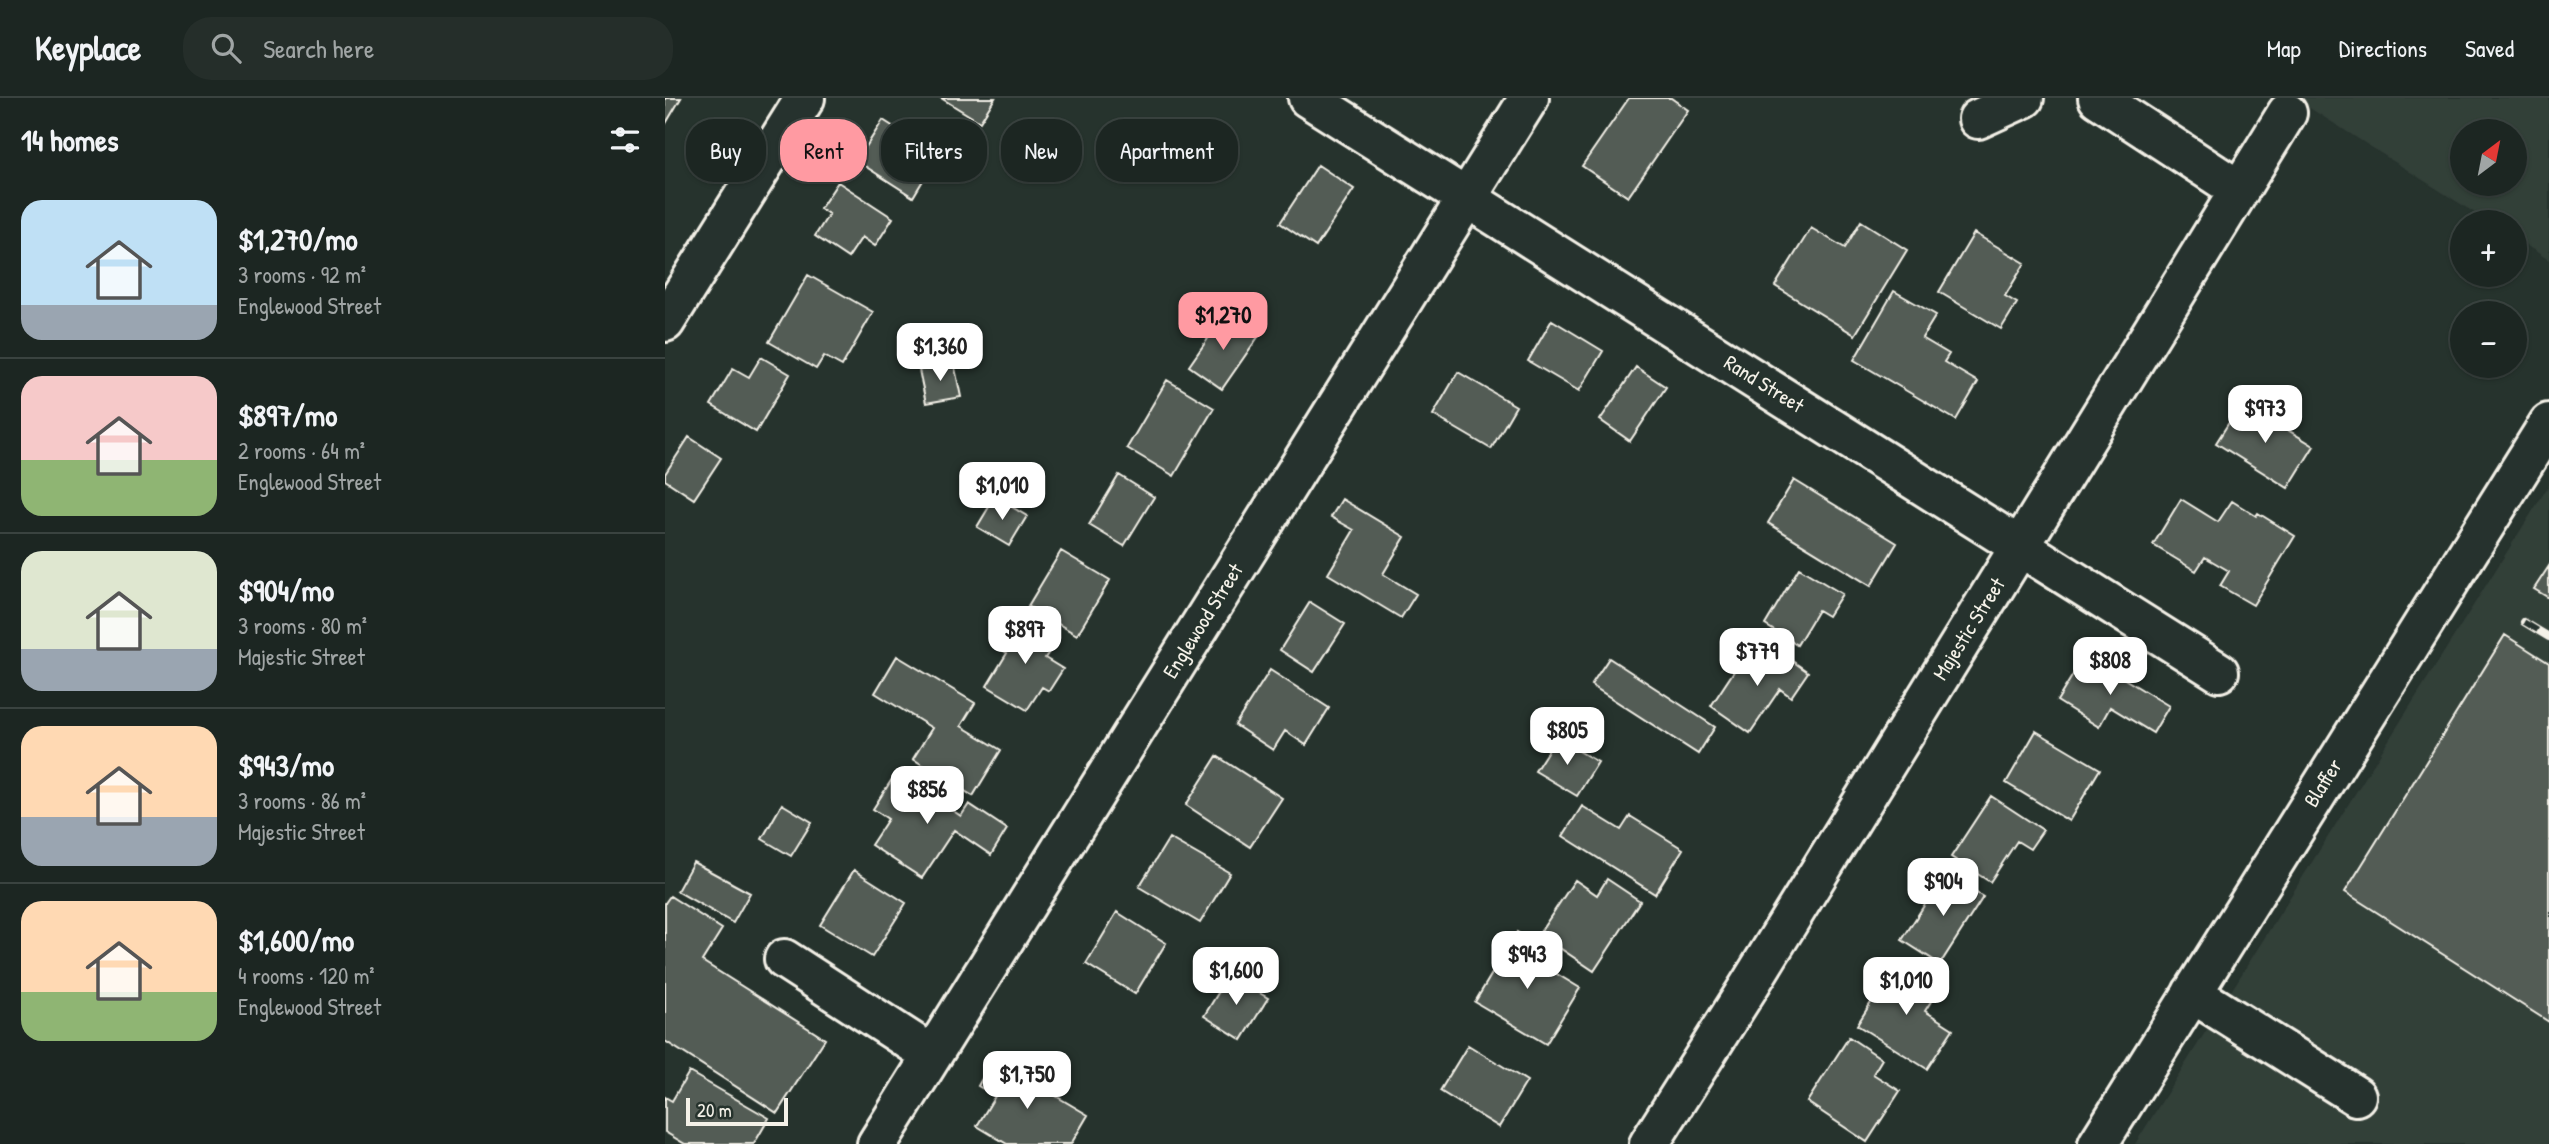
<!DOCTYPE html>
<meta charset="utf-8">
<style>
body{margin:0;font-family:"Patrick Hand",sans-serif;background:#252e2a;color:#f1f3f6;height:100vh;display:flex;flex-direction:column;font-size:26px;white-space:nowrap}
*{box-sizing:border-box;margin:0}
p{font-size:23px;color:#a0a5a5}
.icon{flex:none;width:38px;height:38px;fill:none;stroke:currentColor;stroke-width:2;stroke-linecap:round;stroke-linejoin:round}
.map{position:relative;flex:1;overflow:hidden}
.panel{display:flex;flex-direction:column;background:#1c2622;width:665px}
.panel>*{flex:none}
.banner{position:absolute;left:21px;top:21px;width:665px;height:63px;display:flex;gap:14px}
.needle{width:46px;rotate:32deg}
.buttons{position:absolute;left:1785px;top:21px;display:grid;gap:14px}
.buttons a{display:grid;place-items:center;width:77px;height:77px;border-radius:50%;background:#1c2622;box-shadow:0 2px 5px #0004,0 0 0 2px #3a4340;font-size:35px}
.scale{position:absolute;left:21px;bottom:18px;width:102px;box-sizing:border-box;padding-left:7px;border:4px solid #f4f1e8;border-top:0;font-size:19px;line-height:24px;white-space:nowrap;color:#f4f1e8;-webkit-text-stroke:5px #26332d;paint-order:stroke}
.price{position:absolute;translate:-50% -60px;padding:0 16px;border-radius:14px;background:#fff;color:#222;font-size:23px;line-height:46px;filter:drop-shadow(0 2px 4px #0008)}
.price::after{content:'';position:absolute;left:50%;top:42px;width:21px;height:16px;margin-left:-10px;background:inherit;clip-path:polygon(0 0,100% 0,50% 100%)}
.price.current{background:#ff9aa2;color:#111}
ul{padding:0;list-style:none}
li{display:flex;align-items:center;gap:21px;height:175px;padding:0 21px}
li+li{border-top:2px solid #3a4340}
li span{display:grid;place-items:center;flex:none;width:196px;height:140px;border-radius:21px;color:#555}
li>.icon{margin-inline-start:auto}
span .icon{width:84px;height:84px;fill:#fffc;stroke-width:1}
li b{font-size:30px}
h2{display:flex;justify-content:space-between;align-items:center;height:84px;padding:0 21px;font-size:30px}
.pill{padding:0 24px;border-radius:28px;background:#1c2622;box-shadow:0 2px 5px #0004,0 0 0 2px #3a4340;font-size:24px;line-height:63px}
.pill.current{background:#ff9aa2;color:#111}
header{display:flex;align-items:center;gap:42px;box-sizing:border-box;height:98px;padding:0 35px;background:#1c2622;border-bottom:2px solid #3a4340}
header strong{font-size:33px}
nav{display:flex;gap:38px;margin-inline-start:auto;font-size:24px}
.search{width:490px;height:63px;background:#252e2a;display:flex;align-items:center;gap:18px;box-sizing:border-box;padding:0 24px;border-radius:28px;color:#a0a5a5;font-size:26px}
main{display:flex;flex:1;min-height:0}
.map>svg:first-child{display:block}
.built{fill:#333f39;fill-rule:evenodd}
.building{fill:#525c55;stroke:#f4f1e8;stroke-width:2}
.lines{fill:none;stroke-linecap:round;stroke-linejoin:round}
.minor-casing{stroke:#f4f1e8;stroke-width:44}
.minor{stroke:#26332d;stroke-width:38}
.rail-casing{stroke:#f4f1e8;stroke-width:8}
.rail{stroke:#26332d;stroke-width:5;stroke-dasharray:16;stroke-linecap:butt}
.labels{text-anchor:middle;stroke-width:5;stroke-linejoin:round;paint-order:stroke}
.street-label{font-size:21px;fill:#f4f1e8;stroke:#26332d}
</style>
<header>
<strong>Keyplace</strong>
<div class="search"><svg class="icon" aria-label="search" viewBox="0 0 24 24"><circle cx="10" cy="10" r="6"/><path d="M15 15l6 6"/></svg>Search here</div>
<nav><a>Map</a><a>Directions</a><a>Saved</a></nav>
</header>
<main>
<section class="panel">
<h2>14 homes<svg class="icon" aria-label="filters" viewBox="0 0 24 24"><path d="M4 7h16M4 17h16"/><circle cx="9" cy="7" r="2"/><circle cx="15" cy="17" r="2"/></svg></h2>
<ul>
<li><span style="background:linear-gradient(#bfe0f5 75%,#9aa5b1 0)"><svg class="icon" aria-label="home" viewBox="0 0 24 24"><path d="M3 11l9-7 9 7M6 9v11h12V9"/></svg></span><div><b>$1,270/mo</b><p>3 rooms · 92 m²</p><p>Englewood Street</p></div></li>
<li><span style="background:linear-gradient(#f6c9c9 60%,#8fb573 0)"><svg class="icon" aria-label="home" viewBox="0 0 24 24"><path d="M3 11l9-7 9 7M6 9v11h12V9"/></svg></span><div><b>$897/mo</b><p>2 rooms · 64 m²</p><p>Englewood Street</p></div></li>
<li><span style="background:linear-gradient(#dfe7d0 70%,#9aa5b1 0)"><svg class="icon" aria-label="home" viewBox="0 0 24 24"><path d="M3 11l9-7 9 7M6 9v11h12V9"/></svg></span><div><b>$904/mo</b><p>3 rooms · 80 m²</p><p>Majestic Street</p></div></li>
<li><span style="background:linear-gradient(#ffd9b3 65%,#9aa5b1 0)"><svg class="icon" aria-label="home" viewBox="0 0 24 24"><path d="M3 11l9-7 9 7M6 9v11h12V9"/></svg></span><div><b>$943/mo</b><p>3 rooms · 86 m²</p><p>Majestic Street</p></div></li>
<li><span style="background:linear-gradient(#ffd9b3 65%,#8fb573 0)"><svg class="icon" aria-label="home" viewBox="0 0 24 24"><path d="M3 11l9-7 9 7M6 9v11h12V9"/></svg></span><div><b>$1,600/mo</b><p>4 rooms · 120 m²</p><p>Englewood Street</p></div></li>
</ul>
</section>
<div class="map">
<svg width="1884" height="1046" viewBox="0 0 1884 1046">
<rect width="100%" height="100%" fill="#26332d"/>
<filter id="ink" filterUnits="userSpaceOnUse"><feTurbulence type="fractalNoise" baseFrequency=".0143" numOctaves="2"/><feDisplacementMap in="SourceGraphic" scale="14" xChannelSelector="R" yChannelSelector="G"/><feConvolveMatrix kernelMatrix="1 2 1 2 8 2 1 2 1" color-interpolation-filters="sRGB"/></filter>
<g filter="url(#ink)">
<path class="built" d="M1629,0h255v162l-34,-22v-16h-26zM1797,33h53v53h-53z
M1884,387v659h-414z"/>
<path class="building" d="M0,0h16l-16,27z
M276,0h54l-15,24z
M964,0h42l17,12 -60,87 -46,-31z
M218,22l39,25 -11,17 17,10 -15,25 -56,-36z
M653,67l36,24 -38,58 -36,-24z
M173,84l55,36 -18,28 -13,-9 -14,21 -33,-22 14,-22 -9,-5z
M1196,123l46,29 -52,85 -80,-49 36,-58 34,20z
M1309,135l51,30 -20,33 12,7 -16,26 -62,-37z
M143,177l65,37 -31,54 -18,-10 -8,13 -47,-27z
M1229,193l42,24 -14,23 27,16 -5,8 34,20 -22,38 -102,-60z
M560,216l33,23 -36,52 -33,-23z
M887,222l51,31 -24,40 -51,-30z
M96,259l29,17 -34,58 -45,-27 22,-37 16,9z
M289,265l7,34 -35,6 -7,-33z
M971,269l30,20 -36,54 -30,-21z
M793,274l58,34 -25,43 -58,-34z
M502,282l47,28 -40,68 -47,-28z
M1577,304l72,44 -26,42 -72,-45z
M24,339l32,21 -27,41 -29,-19v-6z
M454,377l35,22 -30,49 -35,-21z
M1129,382l103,63 -26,43 -103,-63z
M330,399l32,19 -18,30 -32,-19z
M677,401l63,38 -22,37 33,20 -15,24 -73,-44 26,-44 -23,-13z
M1516,401l37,23 14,-21 24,15 2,-3 37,23 -42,69 -33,-19 9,-15 -24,-14 -9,14 -43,-26z
M396,453l49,29 -33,55 -49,-29z
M1884,468v32l-15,-9z
M1134,470l43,26 -14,22 -10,-6 -21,35 -32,-20z
M645,504l35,22 -31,48 -34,-22z
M353,522l37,23 -10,15 18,11 -14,22 -7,-4 -15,23 -40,-24 20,-33 -7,-4z
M1840,537l44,28v359l-204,-130z
M1085,549l25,17 7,-10 26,18 -17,25 -11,-8 -30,44 -39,-27z
M1420,557l84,51 -16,27 -43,-26 -11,20 -42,-26z
M232,558l78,47 -14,23 40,24 -28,46 -60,-37 19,-31 -57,-35z
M944,560l106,69 -17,27 -107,-69z
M605,572l59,38 -23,37 -21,-14 -12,19 -38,-25z
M1371,633l64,38 -31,52 -63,-38z
M891,640l42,24 -21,34 -42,-25z
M552,658l65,42 -32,49 -64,-42z
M231,675l65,43 8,-12 38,25 -16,26 -37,-25 -32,48 -51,-33 17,-26 -15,-10z
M1326,698l52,34 -13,19 -13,-8 -27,41 -39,-25z
M117,706l30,18 -21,34 -29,-17z
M917,708l39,24 9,-14 53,33 -28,45 -92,-58z
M504,740l61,35 -30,50 -61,-36z
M28,764l57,31 -17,30 -56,-32z
M189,772l52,33 -34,54 -52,-32z
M1280,775l38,24 -43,67 -38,-24z
M942,781l33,22 -46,70 -55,-37 36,-54 22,15z
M5,798l52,33 -20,32 123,78 -48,74 -112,-72v-138z
M452,814l49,31 -31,51 -49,-30z
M852,834l28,17 -8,13 43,26 -34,56 -71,-42z
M1231,865l42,27 -13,21 28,18 -26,40 -70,-44z
M564,877l39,23 -26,42 -38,-24z
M1184,939l33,22 -9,15 27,17 -33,51 -60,-40z
M803,947l59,36 -28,46 -59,-36z
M328,961l95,56 -17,29h-64l-30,-18 18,-30 -17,-10z
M24,974l80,46 -15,26h-69l-20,-12v-35l7,4z"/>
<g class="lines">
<g class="minor-casing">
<path id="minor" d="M643,0l911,574
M1433,0l141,92
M1313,21l46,-21
M0,224l140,-224
M119,861l148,96
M1527,895l164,103
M212,1046l652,-1046
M984,1046l100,-158 538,-873
M1433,1046l451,-721"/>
</g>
<use href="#minor" class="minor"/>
<g class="rail-casing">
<path id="rail" d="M1859,524l25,15"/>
</g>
<use href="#rail" class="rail"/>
</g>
</g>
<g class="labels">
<g class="street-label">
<text transform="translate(1099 286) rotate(32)" y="7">Rand Street</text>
<text transform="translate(538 523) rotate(-58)" y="7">Englewood Street</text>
<text transform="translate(1304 531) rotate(-58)" y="7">Majestic Street</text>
<text transform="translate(1658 685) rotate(-58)" y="7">Blaffer</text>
</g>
</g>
</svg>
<div class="buttons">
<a><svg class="needle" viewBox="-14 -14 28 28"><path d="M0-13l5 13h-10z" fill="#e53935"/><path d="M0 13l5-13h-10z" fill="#a0a5a5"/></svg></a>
<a>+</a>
<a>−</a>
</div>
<div class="scale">20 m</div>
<b class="price current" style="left:558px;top:254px">$1,270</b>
<b class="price" style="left:275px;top:285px">$1,360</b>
<b class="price" style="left:1600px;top:347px">$973</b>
<b class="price" style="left:337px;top:424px">$1,010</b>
<b class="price" style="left:360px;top:568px">$897</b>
<b class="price" style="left:1092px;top:590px">$779</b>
<b class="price" style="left:1445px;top:599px">$808</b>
<b class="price" style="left:902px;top:669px">$805</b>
<b class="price" style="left:262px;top:728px">$856</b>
<b class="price" style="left:1278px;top:820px">$904</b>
<b class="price" style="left:862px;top:893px">$943</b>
<b class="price" style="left:571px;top:909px">$1,600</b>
<b class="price" style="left:1241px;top:919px">$1,010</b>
<b class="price" style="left:362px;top:1013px">$1,750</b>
<div class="banner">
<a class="pill">Buy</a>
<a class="pill current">Rent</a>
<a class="pill">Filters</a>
<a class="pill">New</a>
<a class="pill">Apartment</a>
</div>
</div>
</main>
